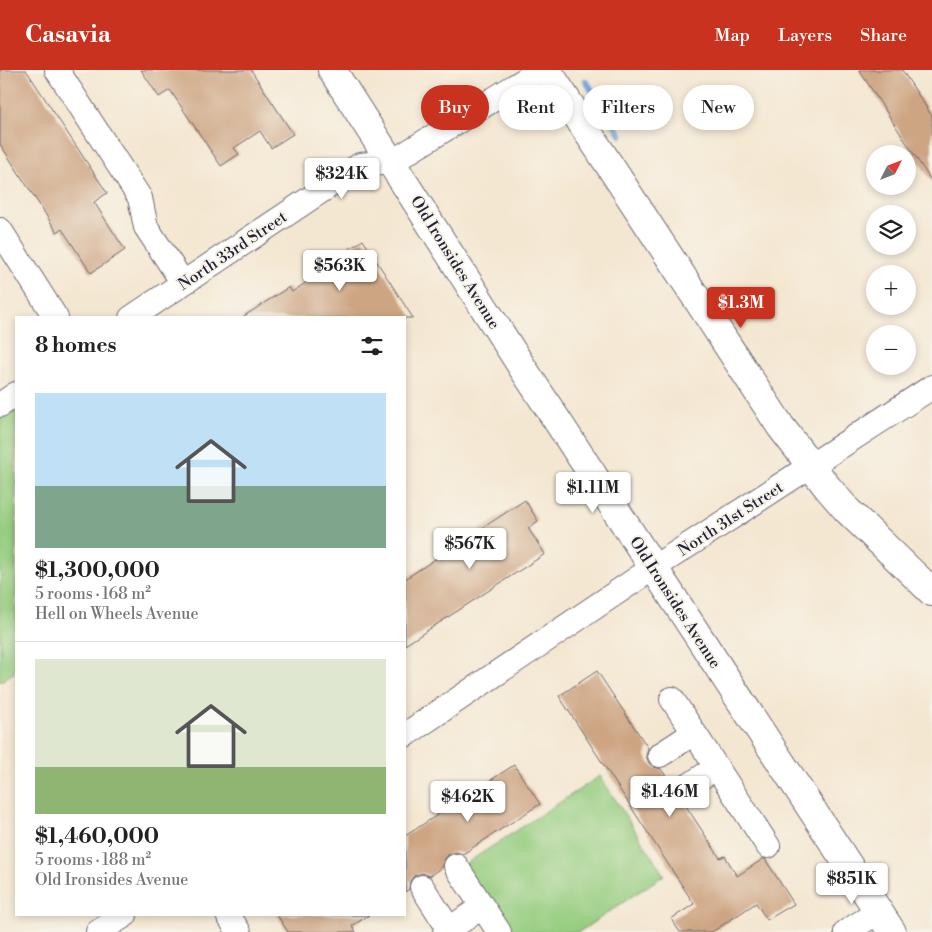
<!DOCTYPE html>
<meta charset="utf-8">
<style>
body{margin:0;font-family:"Libre Bodoni",serif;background:#f2f2f2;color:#222;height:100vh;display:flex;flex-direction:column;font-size:19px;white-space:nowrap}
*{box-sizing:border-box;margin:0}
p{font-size:16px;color:#767676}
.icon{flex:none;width:28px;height:28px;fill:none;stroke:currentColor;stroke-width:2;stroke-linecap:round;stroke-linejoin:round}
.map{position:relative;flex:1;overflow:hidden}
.sheet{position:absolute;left:15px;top:246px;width:391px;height:600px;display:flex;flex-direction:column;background:#fff;border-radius:0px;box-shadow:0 2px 8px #0003}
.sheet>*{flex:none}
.top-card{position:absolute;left:421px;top:15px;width:435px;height:45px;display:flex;gap:10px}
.needle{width:32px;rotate:48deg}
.fabs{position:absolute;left:866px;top:75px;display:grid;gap:10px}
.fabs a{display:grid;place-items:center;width:50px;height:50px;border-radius:50%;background:#fff;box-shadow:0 2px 8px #0003;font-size:25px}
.price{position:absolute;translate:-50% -42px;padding:0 11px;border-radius:5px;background:#fff;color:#222;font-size:16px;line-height:32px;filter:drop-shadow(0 1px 2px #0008)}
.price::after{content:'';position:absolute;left:50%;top:30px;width:15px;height:11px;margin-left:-8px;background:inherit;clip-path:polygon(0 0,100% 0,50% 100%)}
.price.current{background:#c8321e;color:#fff}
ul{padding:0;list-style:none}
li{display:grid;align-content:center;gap:10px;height:265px;padding:0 20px}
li+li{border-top:1px solid #e0e0e0}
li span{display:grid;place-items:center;height:155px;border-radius:0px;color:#555}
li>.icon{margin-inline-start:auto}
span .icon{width:90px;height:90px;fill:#fffc;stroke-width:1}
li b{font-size:21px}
h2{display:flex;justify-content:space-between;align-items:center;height:60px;padding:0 20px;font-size:21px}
.tag{padding:0 18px;border-radius:22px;background:#fff;box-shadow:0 2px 8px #0003;font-size:18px;line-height:45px}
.tag.current{background:#c8321e;color:#fff}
header{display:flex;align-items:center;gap:30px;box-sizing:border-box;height:70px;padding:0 25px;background:#c8321e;color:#fff}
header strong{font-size:24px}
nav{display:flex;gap:28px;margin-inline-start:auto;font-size:18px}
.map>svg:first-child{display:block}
.green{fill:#96cd80;stroke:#5c785e}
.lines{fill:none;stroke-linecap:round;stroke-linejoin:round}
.stream{stroke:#72a5de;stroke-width:6}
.building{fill:#cda583}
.street-casing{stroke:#6c6770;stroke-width:26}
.secondary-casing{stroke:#6c6770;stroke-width:30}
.street{stroke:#fff;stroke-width:24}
.secondary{stroke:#fff;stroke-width:28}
.labels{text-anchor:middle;stroke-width:4;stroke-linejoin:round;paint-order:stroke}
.street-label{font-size:16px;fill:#22223b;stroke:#f7f3e8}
</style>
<header>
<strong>Casavia</strong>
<nav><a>Map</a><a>Layers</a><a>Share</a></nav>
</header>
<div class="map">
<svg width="932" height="862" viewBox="0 0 932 862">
<rect width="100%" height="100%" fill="#f7f3e8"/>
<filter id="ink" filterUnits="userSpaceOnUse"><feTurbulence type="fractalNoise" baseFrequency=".02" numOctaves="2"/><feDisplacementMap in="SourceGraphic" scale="10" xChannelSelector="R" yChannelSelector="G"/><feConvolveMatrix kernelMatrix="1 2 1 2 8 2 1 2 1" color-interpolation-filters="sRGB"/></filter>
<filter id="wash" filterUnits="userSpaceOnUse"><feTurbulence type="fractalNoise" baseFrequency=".0096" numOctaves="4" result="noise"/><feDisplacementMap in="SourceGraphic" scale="20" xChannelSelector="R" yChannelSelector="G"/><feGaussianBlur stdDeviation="1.12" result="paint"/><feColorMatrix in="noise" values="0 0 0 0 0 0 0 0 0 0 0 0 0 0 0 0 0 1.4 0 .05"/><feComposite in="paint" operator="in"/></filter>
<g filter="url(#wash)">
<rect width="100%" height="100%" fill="#f4e7d1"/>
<path class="green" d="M16,335v266l-16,11v-267z
M600,706l64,99 -85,57h-72l-45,-66z"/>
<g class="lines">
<path class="stream" d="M586,11l35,54"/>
</g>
<g id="blocks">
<path class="building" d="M0,0h26l81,123 -13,9 31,48 -34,23 -29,-44 -5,3 -57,-88z
M141,0h110l42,64 -22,14 -11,-17 -26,17 5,6 -18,12 -51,-76 -11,7z
M859,0h43l30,46v66z
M363,170l50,78h-172l48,-31 3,5 34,-23 -2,-4z
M525,430l13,21 -10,7 17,26 -140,91v-66z
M597,601l51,77 -2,8 3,7 5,4 7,2 10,14 -3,7 3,8 5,4 8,1 36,55 5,-2 12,20 26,-17h2l29,45 -27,16 -11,-17 -44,29h-32l-9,-13 23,-15 -135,-208z
M514,695l26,39 -77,50 -7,-2 -7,2 -5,6 -2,7 -12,9 -8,-3 -8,3 -4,5 -1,8 -4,3v-56z
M277,845h92l-17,11 4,6h-68z"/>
</g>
</g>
<g filter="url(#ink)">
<use href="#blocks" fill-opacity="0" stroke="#6c6770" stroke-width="1"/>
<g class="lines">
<g class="street-casing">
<path id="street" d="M57,0l83,128 6,29 37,56
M0,160l56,88
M131,248l229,-153 32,-3 149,-92
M0,335l16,-11
M672,629l96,147
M405,665l239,-161 288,-187
M660,685l34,-22
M682,720l35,-23
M456,796l43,66
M422,817l29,45
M228,845l11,17
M98,862l27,-17
M445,862l37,-25
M846,862l32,-20"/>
</g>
<g class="secondary-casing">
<path id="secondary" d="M332,0l192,300 368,562
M547,0l234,357 47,61 19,22 85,82"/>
</g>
<use href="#street" class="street"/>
<use href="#secondary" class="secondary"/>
</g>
</g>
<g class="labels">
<g class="street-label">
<text transform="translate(232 180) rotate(-34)" y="6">North 33rd Street</text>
<text transform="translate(456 192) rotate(58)" y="6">Old Ironsides Avenue</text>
<text transform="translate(730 448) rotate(-33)" y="6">North 31st Street</text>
<text transform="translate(676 532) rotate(57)" y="6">Old Ironsides Avenue</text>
</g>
</g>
</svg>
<div class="fabs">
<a><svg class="needle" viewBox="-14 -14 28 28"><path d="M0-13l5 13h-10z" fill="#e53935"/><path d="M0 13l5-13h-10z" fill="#767676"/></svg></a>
<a><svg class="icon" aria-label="layers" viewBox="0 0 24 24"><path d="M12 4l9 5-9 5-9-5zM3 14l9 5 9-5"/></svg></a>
<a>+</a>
<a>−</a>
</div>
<b class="price" style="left:342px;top:130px">$324K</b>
<b class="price" style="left:340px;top:222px">$563K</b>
<b class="price current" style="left:741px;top:259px">$1.3M</b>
<b class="price" style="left:593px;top:444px">$1.11M</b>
<b class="price" style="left:470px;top:500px">$567K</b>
<b class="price" style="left:670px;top:748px">$1.46M</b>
<b class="price" style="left:468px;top:753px">$462K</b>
<b class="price" style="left:852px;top:835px">$851K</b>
<div class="top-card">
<a class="tag current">Buy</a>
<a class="tag">Rent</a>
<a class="tag">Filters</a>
<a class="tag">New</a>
</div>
<section class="sheet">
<h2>8 homes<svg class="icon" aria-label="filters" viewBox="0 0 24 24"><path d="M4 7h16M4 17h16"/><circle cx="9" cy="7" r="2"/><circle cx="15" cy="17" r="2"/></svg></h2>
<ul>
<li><span style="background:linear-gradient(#bfe0f5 60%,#7fa58c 0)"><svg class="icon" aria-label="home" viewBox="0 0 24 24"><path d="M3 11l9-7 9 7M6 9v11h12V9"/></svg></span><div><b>$1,300,000</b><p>5 rooms · 168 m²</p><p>Hell on Wheels Avenue</p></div></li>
<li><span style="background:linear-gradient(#dfe7d0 70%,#8fb573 0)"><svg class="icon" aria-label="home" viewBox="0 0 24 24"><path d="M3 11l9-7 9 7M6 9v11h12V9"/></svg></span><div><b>$1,460,000</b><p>5 rooms · 188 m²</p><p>Old Ironsides Avenue</p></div></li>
</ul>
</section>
</div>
